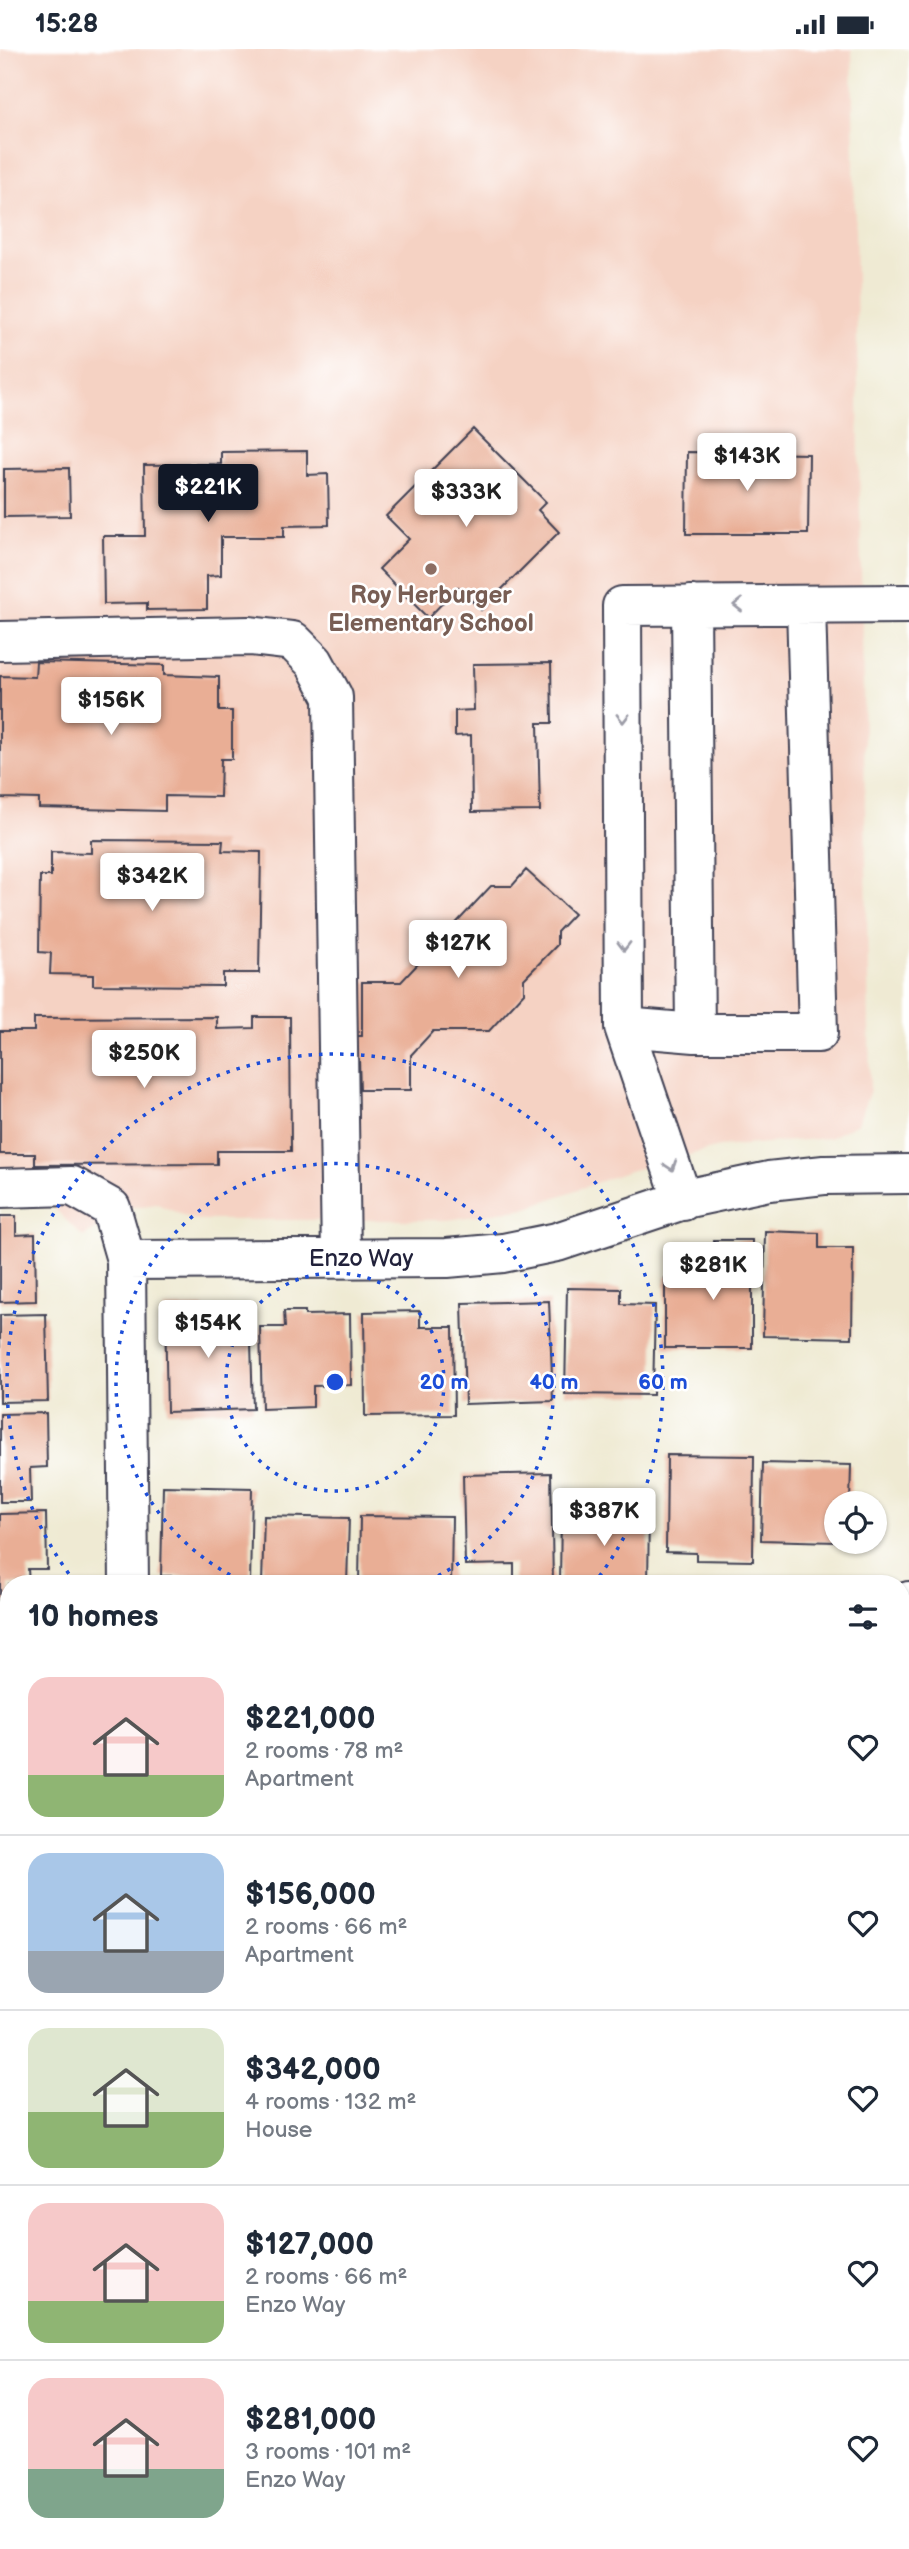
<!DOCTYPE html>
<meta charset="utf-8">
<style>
body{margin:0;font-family:"Balsamiq Sans",sans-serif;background:#f6f6f7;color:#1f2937;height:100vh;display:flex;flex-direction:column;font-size:26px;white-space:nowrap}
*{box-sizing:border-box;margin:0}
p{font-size:23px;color:#747a83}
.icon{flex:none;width:38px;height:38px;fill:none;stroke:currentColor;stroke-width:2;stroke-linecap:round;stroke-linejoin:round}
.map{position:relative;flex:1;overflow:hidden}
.drawer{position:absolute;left:0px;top:1526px;width:910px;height:975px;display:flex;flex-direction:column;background:#fff;border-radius:28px 28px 0 0;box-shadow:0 2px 5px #0004}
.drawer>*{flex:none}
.tools{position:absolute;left:824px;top:1442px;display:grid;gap:14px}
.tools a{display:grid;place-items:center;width:63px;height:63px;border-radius:50%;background:#fff;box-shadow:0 2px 5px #0004;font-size:35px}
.price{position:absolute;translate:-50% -60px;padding:0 16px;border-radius:7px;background:#fff;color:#222;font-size:23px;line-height:46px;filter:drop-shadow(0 2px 4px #0008)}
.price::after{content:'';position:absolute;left:50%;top:42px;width:21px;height:16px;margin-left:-10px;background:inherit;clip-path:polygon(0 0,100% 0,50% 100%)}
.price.on{background:#111827;color:#fff}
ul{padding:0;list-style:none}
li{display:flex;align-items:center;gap:21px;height:175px;padding:0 28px}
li+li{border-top:2px solid #e0e1e3}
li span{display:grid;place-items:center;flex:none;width:196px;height:140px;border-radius:21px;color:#555}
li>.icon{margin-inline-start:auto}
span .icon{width:84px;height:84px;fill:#fffc;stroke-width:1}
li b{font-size:30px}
h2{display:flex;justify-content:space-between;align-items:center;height:84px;padding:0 28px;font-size:30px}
.status{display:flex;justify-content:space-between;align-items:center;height:49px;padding:0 35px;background:#fff;direction:ltr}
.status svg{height:19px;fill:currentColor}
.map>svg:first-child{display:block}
.built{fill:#f5d2c3}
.building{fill:#e9ae95}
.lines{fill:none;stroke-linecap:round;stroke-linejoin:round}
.minor-casing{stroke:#414052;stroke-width:42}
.minor{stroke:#fff;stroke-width:38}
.oneway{stroke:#9c9ca7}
.ring{fill:none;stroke:#1d4ed8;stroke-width:3.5;stroke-dasharray:3.5 7}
.education-dot{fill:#8d6e63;stroke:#fff;stroke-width:2.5}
.labels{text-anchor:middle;stroke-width:5;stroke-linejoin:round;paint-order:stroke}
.education-label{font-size:24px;font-weight:bold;fill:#785e54;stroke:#fff}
.street-label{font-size:24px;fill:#22223b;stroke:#fff}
.centre{fill:#1d4ed8;stroke:#fff;stroke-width:3.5}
.ring-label{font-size:21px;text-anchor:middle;font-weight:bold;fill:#1d4ed8;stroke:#fff;stroke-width:5;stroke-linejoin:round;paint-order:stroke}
</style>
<div class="status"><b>15:28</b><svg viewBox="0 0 49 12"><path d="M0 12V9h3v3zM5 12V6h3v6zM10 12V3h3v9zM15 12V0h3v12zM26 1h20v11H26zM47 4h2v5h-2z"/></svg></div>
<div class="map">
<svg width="909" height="2500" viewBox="0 0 909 2500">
<rect width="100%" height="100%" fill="#fff"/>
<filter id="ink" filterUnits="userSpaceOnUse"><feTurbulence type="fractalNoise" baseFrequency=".0143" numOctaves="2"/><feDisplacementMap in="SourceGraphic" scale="14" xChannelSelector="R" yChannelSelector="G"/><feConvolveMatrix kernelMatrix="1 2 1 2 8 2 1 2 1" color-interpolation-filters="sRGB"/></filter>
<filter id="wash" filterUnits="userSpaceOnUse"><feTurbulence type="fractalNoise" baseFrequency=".00686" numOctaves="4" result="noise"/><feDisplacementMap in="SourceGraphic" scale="28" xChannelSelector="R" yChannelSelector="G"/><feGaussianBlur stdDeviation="1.57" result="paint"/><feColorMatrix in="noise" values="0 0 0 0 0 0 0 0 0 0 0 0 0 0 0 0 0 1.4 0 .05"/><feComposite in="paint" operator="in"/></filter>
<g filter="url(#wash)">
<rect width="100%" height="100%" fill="#efead3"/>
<path class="built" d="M0,0h852l18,1041 -12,33 -29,15 -110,9 -90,24 -103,37 -78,12h-254l-37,-16 -29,4 -45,29 -33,-33 -50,-2z"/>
<g id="blocks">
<path class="building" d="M473,380l73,73 -8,8 21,22 -78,78 -23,-23 -30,31 -49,-49 30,-30 -23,-23z
M307,402v24l21,-1 1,51 -45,1v11h-63v38l-14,1v33l-60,1v-7l-43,1 -1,-68h42l-1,-71 77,-1v-12z
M687,403l122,2 -1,80h-122z
M69,419l1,48 -66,1v-48z
M36,613l128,3v10l55,2v34h13v48h-11l-1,38 -55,-1v15l-126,-3v-9l-39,-1v-122l35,1z
M551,614l1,60h-14l2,88 -68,1 -1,-77 -16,1v-25l19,-1 -1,-46z
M91,791l132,1 -1,10 39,1 -2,121h-36v13l-130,-1v-10l-43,-1 1,-21 -12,-1 1,-76h11v-24l40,1z
M526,821l48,44 -17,18v13l-33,34v14l-35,38h-56l-22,24v35h-51l-1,-31 -8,-3 -1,-20h12v-54h39l90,-96h21z
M217,968v12l37,-1v-11h36l1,134h-74v13l-182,1v-11h-35v-123h34v-13z
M0,1167h16v19l19,-1 1,67 -36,1z
M765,1182l54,2v15h34l-1,90 -89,-2z
M714,1191h38v108h-87v-71h49z
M567,1239l54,1v15l34,1 -2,90 -88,-1z
M549,1252l4,100 -88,3 -3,-101z
M204,1258v4l46,-1 3,99 -86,3 -2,-104z
M284,1262h21v4l45,-1 1,71 -38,1v21l-51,2 -2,-82h25z
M420,1262v16h33l1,88 -89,1 -1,-104z
M46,1265l2,87 -48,1v-87z
M46,1364l1,54 -17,1 1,34h-31v-88z
M667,1406l87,1 -1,105 -57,-1v-7l-30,-1z
M763,1414l88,2 -1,38h-14v39l-75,-2z
M551,1424l2,111h-39v-20l-49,1 -2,-90z
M163,1437l89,2 -2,96h-56v-8h-33z
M561,1463l88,2 -1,70h-88z
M46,1464l1,56h-19l1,15h-20v18h-9v-88z
M264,1467l85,2 -2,66h-85z
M360,1467l92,1 -1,67h-92z
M0,1726h9v65h-9z
M902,2160h7v45h-6z
M905,2216h4v86h-8v-41h5z
M901,2359h8v43h-8z
M901,2413h8v26h-8z
M90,2492h76v8h-98v-5h22z
M236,2492h115v8h-115z
M491,2492h98v8h-99z
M664,2492h78v8h-78z"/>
</g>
</g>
<g filter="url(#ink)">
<use href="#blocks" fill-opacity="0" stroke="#414052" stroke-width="2"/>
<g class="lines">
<g class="minor-casing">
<path id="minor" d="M0,592l250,-5 43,5 21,21 19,35 8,561
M624,978l71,6 -4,-428
M695,984h123l-12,-428
M0,1139l72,-2 39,22 15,52
M683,1152l-59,-174 -2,-421 287,-2
M129,1535l-3,-324 321,-2 56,-5 54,-11 132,-44 80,-17 55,-6 85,-1
M901,1555l8,-3
M0,1625h9
M901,1801l8,-15
M416,2492v8
M832,2492v8
M1,2500v-544l8,-12"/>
</g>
<use href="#minor" class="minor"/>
</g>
<defs><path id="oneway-chevron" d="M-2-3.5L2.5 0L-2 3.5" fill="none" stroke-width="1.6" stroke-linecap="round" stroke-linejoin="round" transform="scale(1.75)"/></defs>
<g class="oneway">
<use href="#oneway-chevron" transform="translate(738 556) rotate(180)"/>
<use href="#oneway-chevron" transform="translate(623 669) rotate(90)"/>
<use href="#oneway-chevron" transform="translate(624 897) rotate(90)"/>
<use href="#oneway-chevron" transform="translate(671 1117) rotate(71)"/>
</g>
</g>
<g class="ring">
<circle cx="335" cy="1333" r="109"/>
<path d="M249 1535A219 219 0 1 1 421 1535"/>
<path d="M75 1533A328 328 0 1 1 595 1533"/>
</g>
<circle class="education-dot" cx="431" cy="520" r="7"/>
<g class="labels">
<g class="education-label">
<text x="431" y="554">Roy Herburger<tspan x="431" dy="28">Elementary School</tspan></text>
</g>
<g class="street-label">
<text x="361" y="1217">Enzo Way</text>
</g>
</g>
<circle cx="335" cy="1333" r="10" class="centre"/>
<g class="ring-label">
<text x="444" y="1340">20 m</text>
<text x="554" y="1340">40 m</text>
<text x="663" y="1340">60 m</text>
</g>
</svg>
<div class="tools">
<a><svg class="icon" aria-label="locate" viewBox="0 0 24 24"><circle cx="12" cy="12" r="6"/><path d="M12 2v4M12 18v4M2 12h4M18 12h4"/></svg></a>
</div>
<b class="price" style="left:747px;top:444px">$143K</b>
<b class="price on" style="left:208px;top:475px">$221K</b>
<b class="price" style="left:466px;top:480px">$333K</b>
<b class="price" style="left:111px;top:688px">$156K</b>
<b class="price" style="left:152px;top:864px">$342K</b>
<b class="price" style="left:458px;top:931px">$127K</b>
<b class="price" style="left:144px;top:1041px">$250K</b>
<b class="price" style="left:713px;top:1253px">$281K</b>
<b class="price" style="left:208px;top:1311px">$154K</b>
<b class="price" style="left:604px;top:1499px">$387K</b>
<section class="drawer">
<h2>10 homes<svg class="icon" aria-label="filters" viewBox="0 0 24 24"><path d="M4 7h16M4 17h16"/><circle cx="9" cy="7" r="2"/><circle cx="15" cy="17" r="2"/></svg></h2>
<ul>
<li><span style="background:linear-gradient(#f6c9c9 70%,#8fb573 0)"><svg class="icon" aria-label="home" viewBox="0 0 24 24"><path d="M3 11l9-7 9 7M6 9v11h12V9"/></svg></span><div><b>$221,000</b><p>2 rooms · 78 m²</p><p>Apartment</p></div><svg class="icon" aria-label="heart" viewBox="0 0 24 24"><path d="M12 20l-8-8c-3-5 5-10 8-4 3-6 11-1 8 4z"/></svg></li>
<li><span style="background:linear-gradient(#a9c7e8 70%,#9aa5b1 0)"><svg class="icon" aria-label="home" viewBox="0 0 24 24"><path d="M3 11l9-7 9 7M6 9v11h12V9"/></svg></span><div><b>$156,000</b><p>2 rooms · 66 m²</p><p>Apartment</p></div><svg class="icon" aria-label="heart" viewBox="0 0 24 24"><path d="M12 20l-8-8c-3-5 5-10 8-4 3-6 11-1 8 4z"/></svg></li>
<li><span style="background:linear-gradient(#dfe7d0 60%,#8fb573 0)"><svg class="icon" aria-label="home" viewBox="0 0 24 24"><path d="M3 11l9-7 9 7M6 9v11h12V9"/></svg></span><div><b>$342,000</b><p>4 rooms · 132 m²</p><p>House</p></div><svg class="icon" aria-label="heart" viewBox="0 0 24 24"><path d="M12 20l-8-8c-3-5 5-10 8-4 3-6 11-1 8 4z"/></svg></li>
<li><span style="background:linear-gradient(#f6c9c9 70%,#8fb573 0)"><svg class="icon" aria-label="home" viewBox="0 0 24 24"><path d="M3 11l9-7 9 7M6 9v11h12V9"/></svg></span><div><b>$127,000</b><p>2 rooms · 66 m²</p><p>Enzo Way</p></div><svg class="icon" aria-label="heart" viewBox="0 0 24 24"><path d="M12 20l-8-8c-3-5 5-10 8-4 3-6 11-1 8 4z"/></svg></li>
<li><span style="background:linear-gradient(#f6c9c9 65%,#7fa58c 0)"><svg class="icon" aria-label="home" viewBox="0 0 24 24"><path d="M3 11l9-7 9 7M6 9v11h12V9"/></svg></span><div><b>$281,000</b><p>3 rooms · 101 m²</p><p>Enzo Way</p></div><svg class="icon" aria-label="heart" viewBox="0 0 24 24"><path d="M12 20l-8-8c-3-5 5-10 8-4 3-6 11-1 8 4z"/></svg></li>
</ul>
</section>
</div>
